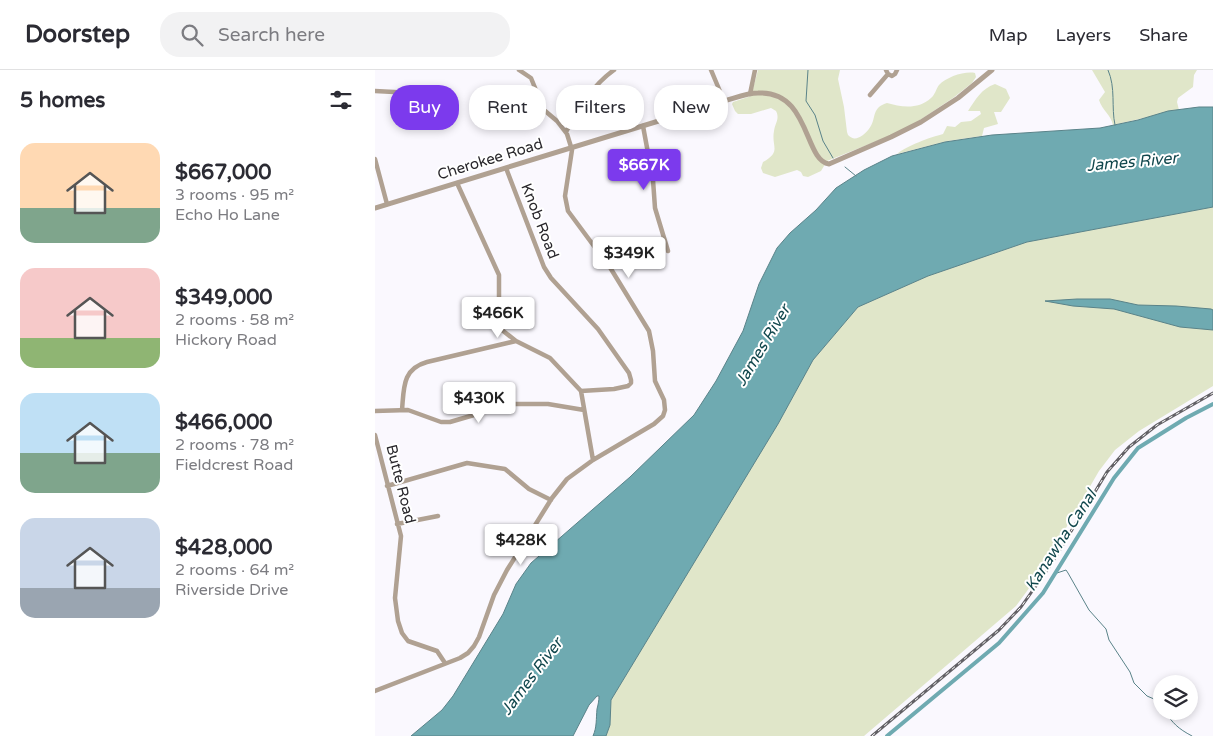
<!DOCTYPE html>
<meta charset="utf-8">
<style>
body{margin:0;font-family:"Varela Round",sans-serif;background:#f2f2f3;color:#2b2b33;height:100vh;display:flex;flex-direction:column;font-size:19px;white-space:nowrap}
*{box-sizing:border-box;margin:0}
p{font-size:16px;color:#7c7c81}
.icon{flex:none;width:28px;height:28px;fill:none;stroke:currentColor;stroke-width:2;stroke-linecap:round;stroke-linejoin:round}
.map{position:relative;flex:1;overflow:hidden}
.side{display:flex;flex-direction:column;background:#fff;width:375px}
.side>*{flex:none}
.guide{position:absolute;left:15px;top:15px;width:475px;height:45px;display:flex;gap:10px}
.fabs{position:absolute;left:778px;top:605px;display:grid;gap:10px}
.fabs a{display:grid;place-items:center;width:45px;height:45px;border-radius:50%;background:#fff;box-shadow:0 2px 8px #0003;font-size:25px}
.price{position:absolute;translate:-50% -42px;padding:0 11px;border-radius:5px;background:#fff;color:#222;font-size:16px;line-height:32px;filter:drop-shadow(0 1px 2px #0008)}
.price::after{content:'';position:absolute;left:50%;top:30px;width:15px;height:11px;margin-left:-8px;background:inherit;clip-path:polygon(0 0,100% 0,50% 100%)}
.price.current{background:#7c3aed;color:#fff}
ul{padding:0;list-style:none}
li{display:flex;align-items:center;gap:15px;height:125px;padding:0 20px}
li span{display:grid;place-items:center;flex:none;width:140px;height:100px;border-radius:15px;color:#555}
li>.icon{margin-inline-start:auto}
span .icon{width:60px;height:60px;fill:#fffc;stroke-width:1}
li b{font-size:21px}
h2{display:flex;justify-content:space-between;align-items:center;height:60px;padding:0 20px;font-size:21px}
.pill{padding:0 18px;border-radius:20px;background:#fff;box-shadow:0 2px 8px #0003;font-size:18px;line-height:45px}
.pill.current{background:#7c3aed;color:#fff}
header{display:flex;align-items:center;gap:30px;box-sizing:border-box;height:70px;padding:0 25px;background:#fff;border-bottom:1px solid #e1e1e2}
header strong{font-size:24px}
nav{display:flex;gap:28px;margin-inline-start:auto;font-size:18px}
.search{width:350px;height:45px;background:#f2f2f3;display:flex;align-items:center;gap:12px;box-sizing:border-box;padding:0 18px;border-radius:20px;color:#7c7c81;font-size:19px}
main{display:flex;flex:1;min-height:0}
.map>svg:first-child{display:block}
.green{fill:#e0e6c9}
.water{fill:#6faab1;stroke:#5a8389}
.lines{fill:none;stroke-linecap:round;stroke-linejoin:round}
.stream{stroke:#5a8389;stroke-width:1}
.canal{stroke:#6faab1;stroke-width:4}
.minor{stroke:#b0a192;stroke-width:4.5}
.tertiary{stroke:#b0a192;stroke-width:5}
.rail-casing{stroke:#626065;stroke-width:3}
.rail{stroke:#fff;stroke-width:1;stroke-dasharray:4;stroke-linecap:butt}
.labels{text-anchor:middle;stroke-width:4;stroke-linejoin:round;paint-order:stroke}
.street-label{font-size:15px;fill:#29272c;stroke:#fff}
.water-label{font-size:16px;font-style:italic;fill:#11474d;stroke:#fff}
</style>
<header>
<strong>Doorstep</strong>
<div class="search"><svg class="icon" aria-label="search" viewBox="0 0 24 24"><circle cx="10" cy="10" r="6"/><path d="M15 15l6 6"/></svg>Search here</div>
<nav><a>Map</a><a>Layers</a><a>Share</a></nav>
</header>
<main>
<section class="side">
<h2>5 homes<svg class="icon" aria-label="filters" viewBox="0 0 24 24"><path d="M4 7h16M4 17h16"/><circle cx="9" cy="7" r="2"/><circle cx="15" cy="17" r="2"/></svg></h2>
<ul>
<li><span style="background:linear-gradient(#ffd9b3 65%,#7fa58c 0)"><svg class="icon" aria-label="home" viewBox="0 0 24 24"><path d="M3 11l9-7 9 7M6 9v11h12V9"/></svg></span><div><b>$667,000</b><p>3 rooms · 95 m²</p><p>Echo Ho Lane</p></div></li>
<li><span style="background:linear-gradient(#f6c9c9 70%,#8fb573 0)"><svg class="icon" aria-label="home" viewBox="0 0 24 24"><path d="M3 11l9-7 9 7M6 9v11h12V9"/></svg></span><div><b>$349,000</b><p>2 rooms · 58 m²</p><p>Hickory Road</p></div></li>
<li><span style="background:linear-gradient(#bfe0f5 60%,#7fa58c 0)"><svg class="icon" aria-label="home" viewBox="0 0 24 24"><path d="M3 11l9-7 9 7M6 9v11h12V9"/></svg></span><div><b>$466,000</b><p>2 rooms · 78 m²</p><p>Fieldcrest Road</p></div></li>
<li><span style="background:linear-gradient(#c9d6e8 70%,#9aa5b1 0)"><svg class="icon" aria-label="home" viewBox="0 0 24 24"><path d="M3 11l9-7 9 7M6 9v11h12V9"/></svg></span><div><b>$428,000</b><p>2 rooms · 64 m²</p><p>Riverside Drive</p></div></li>
</ul>
</section>
<div class="map">
<svg width="838" height="666" viewBox="0 0 838 666">
<rect width="100%" height="100%" fill="#faf8fe"/>
<path class="green" d="M383,0h82l-2,9 6,28 3,25 1,3c5,5 9,4 15,0 14,-11 8,-20 16,-28 2,-2 5,-3 8,-4 14,4 31,7 44,-5 4,-3 5,-9 8,-13 8,-8 25,-14 36,-12l1,4 -4,6 -19,15 -39,26 -22,11 -65,26 -6,10 -13,6 -5,-1 -2,-4 -4,-2 -22,7 -12,-4 -2,-5 2,-6c19,-11 8,-15 11,-31 1,-8 6,-12 2,-20l-5,-3 -20,6h-13l-3,-3 -3,-7 1,-2 18,-6z
M717,0h105l-3,5 -1,12 -15,11 -1,4 2,8 -66,15c-2,-10 -11,-15 -14,-25l6,-8z
M620,14l11,5 4,9 -9,14h-7l4,12 -14,4 -2,8 -34,5 -51,13c9,-8 34,-17 46,-20l4,-8 8,1 6,-5 10,-1 10,-7 -1,-3h-12c8,-12 13,-22 27,-27z
M838,137v179l-74,45 -24,19 -16,21 -61,105 -22,30 -152,130h-258l4,-11 1,-25 167,-276 35,-64 45,-53 70,-31 99,-34z"/>
<path class="water" d="M824,37h14v100l-186,35 -99,34 -70,31 -45,53 -35,64 -167,276 -1,25 -4,11h-13c4,-9 3,-17 4,-27 1,-4 2,-8 2,-13h-2l-8,9 -16,31h-162l31,-26 11,-14 50,-82 13,-30 15,-21 99,-86 64,-62 22,-34 27,-50 16,-47 18,-36 13,-15 26,-23 20,-22 28,-18 28,-14 53,-14 47,-7 108,-7 38,-8 30,-9z
M702,229h33l28,6 38,1 35,3 2,1v20l-33,-3 -66,-18 -41,-3 -28,-5z"/>
<g class="lines">
<path class="stream" d="M433,0l-2,31 9,14 8,26 10,17
M733,0c8,18 3,37 7,55
M470,97l11,9
M682,503l9,-3 2,3 21,37 17,19 3,11 21,32 4,11 13,13 7,3 7,10
M789,641c10,13 13,17 28,25"/>
<path class="canal" d="M512,666l112,-93 44,-50 71,-115 24,-30 48,-30 27,-14"/>
<path class="minor" d="M336,0l13,31
M511,0l2,4 4,2 3,-2 2,-4
M0,21l57,3
M375,24l5,-24
M495,25l18,-21
M268,56l10,54 2,28 13,43
M191,62c11,-22 27,-47 48,-62
M0,89l12,45
M131,98l38,99 7,11 47,51 31,44 2,7v3l-3,3 -14,3 -33,2
M82,113l42,92v46l3,9 14,11 34,17 31,33 12,69
M27,340c2,-22 0,-41 25,-48l89,-21
M0,341l33,-1 33,12h9l24,-7 29,-11h45l36,6
M0,365l26,101 -6,62 3,23 4,12 6,8 29,10 8,12
M12,416l80,-23 38,6 24,20 22,11
M22,454l41,-8
M0,621l85,-33 8,-5 6,-7 5,-9 15,-42 13,-25 45,-72 15,-19 26,-19 61,-36 9,-8 2,-6 -1,-10 -9,-19 -2,-30 -4,-20 -38,-62 -43,-58 -3,-15 7,-46 -5,-16 -10,-13 -13,-11 -13,-32 -12,-8"/>
<path class="tertiary" d="M0,138l349,-107c11,-3 23,-8 34,-8 52,-3 46,68 71,71l62,-27 30,-15 37,-24 34,-28"/>
<g class="rail-casing">
<path id="rail" d="M497,666l127,-106 22,-23 29,-41 57,-94 22,-25 28,-22 56,-32"/>
</g>
<use href="#rail" class="rail"/>
</g>
<g class="labels">
<g class="street-label">
<text transform="translate(115 89) rotate(-17)" y="5">Cherokee Road</text>
<text transform="translate(165 151) rotate(69)" y="5">Knob Road</text>
<text transform="translate(26 414) rotate(76)" y="5">Butte Road</text>
</g>
<g class="water-label">
<text transform="translate(757 91) rotate(-5)" y="6">James River</text>
<text transform="translate(387 275) rotate(-59)" y="6">James River</text>
<text transform="translate(685 470) rotate(-57)" y="6">Kanawha Canal</text>
<text transform="translate(156 606) rotate(-53)" y="6">James River</text>
</g>
</g>
</svg>
<div class="fabs">
<a><svg class="icon" aria-label="layers" viewBox="0 0 24 24"><path d="M12 4l9 5-9 5-9-5zM3 14l9 5 9-5"/></svg></a>
</div>
<b class="price current" style="left:269px;top:121px">$667K</b>
<b class="price" style="left:254px;top:209px">$349K</b>
<b class="price" style="left:123px;top:269px">$466K</b>
<b class="price" style="left:104px;top:354px">$430K</b>
<b class="price" style="left:146px;top:496px">$428K</b>
<div class="guide">
<a class="pill current">Buy</a>
<a class="pill">Rent</a>
<a class="pill">Filters</a>
<a class="pill">New</a>
</div>
</div>
</main>
